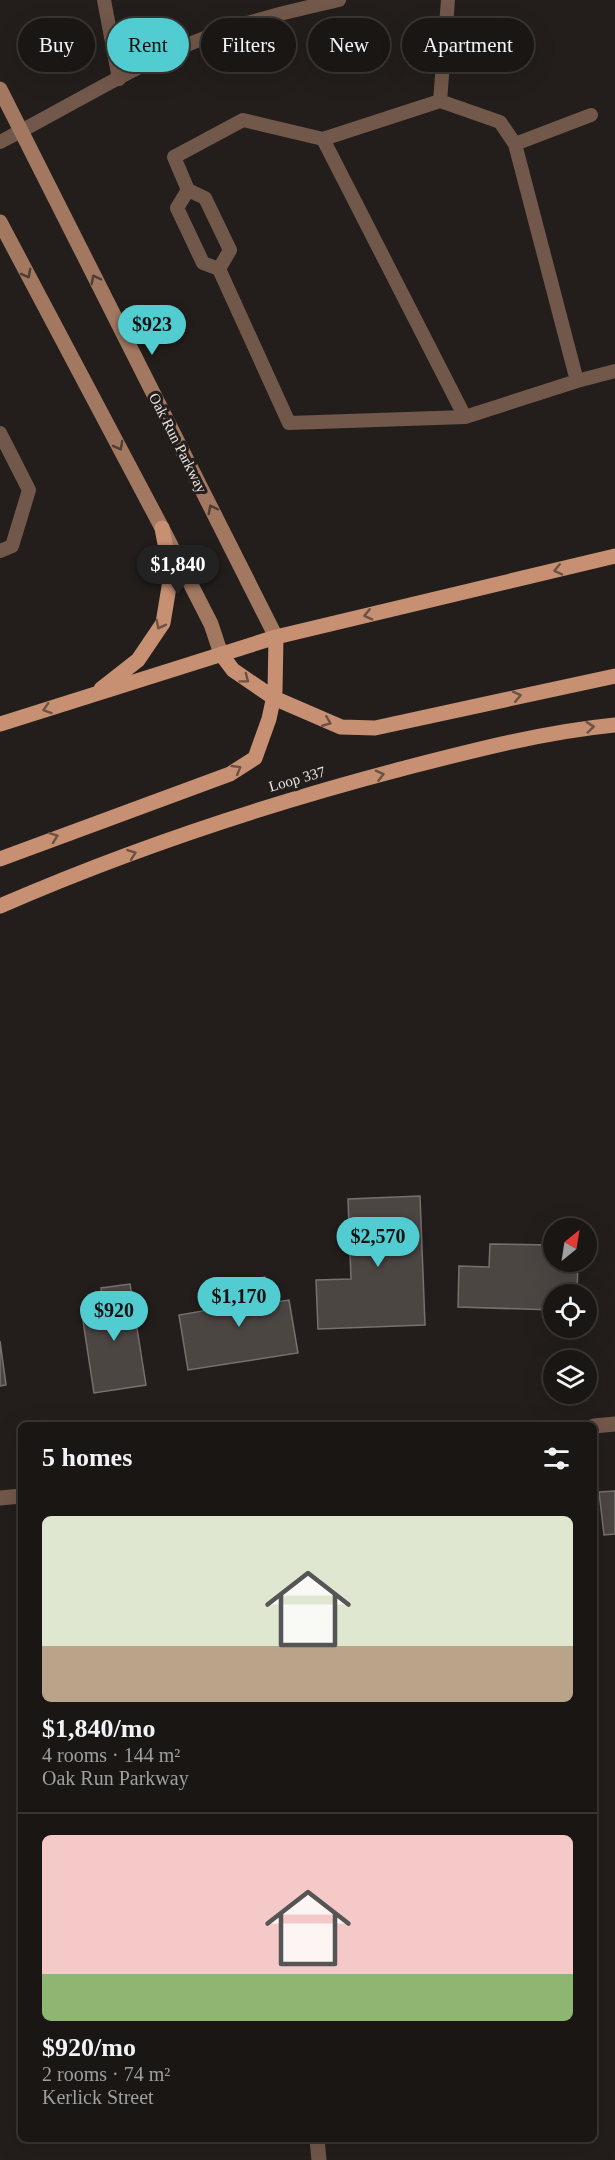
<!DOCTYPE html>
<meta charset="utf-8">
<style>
body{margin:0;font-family:"Times New Roman",serif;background:#231f1d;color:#f1f3f6;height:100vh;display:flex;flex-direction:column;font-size:22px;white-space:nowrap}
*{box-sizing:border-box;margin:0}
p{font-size:20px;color:#9f9fa0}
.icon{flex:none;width:33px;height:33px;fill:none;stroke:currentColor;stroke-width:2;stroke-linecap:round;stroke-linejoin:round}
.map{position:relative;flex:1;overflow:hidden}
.panel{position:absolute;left:18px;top:1422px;width:579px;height:720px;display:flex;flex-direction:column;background:#1a1614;border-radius:9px;box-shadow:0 6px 24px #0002,0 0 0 2px #383534}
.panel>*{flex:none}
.hud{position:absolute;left:18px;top:18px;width:579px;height:54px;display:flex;gap:12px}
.needle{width:39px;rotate:30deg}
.tools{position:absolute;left:543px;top:1218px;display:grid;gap:12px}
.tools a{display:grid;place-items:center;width:54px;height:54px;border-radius:50%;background:#1a1614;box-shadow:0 6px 24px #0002,0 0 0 2px #383534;font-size:30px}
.price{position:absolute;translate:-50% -51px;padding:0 14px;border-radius:21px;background:#51ccd1;color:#111;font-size:20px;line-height:39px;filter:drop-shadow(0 2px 3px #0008)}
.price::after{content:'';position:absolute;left:50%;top:36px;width:18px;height:14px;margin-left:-9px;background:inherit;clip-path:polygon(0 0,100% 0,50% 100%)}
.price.active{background:#222;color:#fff}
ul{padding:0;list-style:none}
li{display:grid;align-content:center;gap:12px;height:318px;padding:0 24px}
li+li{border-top:2px solid #383534}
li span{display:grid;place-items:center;height:186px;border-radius:9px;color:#555}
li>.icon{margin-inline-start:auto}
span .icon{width:108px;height:108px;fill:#fffc;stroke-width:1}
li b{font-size:26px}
h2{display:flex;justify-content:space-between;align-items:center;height:72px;padding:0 24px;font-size:26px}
.pill{padding:0 21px;border-radius:27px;background:#1a1614;box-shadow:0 6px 24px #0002,0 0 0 2px #383534;font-size:21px;line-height:54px}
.pill.active{background:#51ccd1;color:#111}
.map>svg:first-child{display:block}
.building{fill:#4c4643;stroke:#77716d;stroke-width:1.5}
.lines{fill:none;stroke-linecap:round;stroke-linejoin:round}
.lane{stroke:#72584a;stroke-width:14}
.street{stroke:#72584a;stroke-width:15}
.secondary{stroke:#a27861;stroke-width:15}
.primary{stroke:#c79073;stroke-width:15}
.oneway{stroke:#4f3e34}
.oneway2{stroke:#6d5143}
.labels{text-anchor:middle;stroke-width:6;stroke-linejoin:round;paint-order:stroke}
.street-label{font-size:15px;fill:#eae6e4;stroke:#231e1b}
</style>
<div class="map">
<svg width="615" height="2160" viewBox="0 0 615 2160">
<rect width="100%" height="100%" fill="#231e1b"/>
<path class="building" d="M420,1196l5,129 -107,4 -2,-49 35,-1 -3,-80z
M490,1244l64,1v17h24l-1,32h-23v16l-96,-3 1,-41 30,1z
M265,1277l4,26 20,-3 9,53 -110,17 -9,-55 47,-8 -3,-23z
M130,1284l16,101 -52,8 -13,-85 23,-3 -3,-17z
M0,1341l6,44 -6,1z
M615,1491v43l-11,1 -5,-43z"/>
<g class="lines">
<path class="lane" d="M104,0l15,79
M440,101l60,21 15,22 62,237 -112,36 -142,-278z
M440,101l8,-101
M0,142c69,-35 135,-78 207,-105 43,-17 88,-27 132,-37
M515,144l76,-29
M188,190l-11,18 26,55 16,6 70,154 176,-6
M219,269l11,-19 -25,-52 -17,-8 -14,-33 69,-37 80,19
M577,381l38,-10
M0,433l29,57 -17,56 -12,5"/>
<path class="street" d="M594,1426l21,-2
M0,1498l21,-2
M317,2139l2,21"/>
<path class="secondary" d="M0,89l276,548
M0,222l162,306 49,96 10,30"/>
<path class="primary" d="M221,654l12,16 41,28 67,29 34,1 240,-52
M101,689l37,-29 25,-37 8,-48 -9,-47
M0,724l276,-87 339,-81
M0,859l230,-85 25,-16 14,-39 6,-28 1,-54
M0,906c131,-57 267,-102 405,-138 70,-18 139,-36 210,-43"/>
</g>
<defs><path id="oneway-chevron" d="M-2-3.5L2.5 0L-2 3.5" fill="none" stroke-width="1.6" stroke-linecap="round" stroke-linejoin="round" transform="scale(1.5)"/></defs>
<g class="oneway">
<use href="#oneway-chevron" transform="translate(27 274) rotate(62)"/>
<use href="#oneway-chevron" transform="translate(95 279) rotate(-117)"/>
<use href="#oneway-chevron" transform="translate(119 446) rotate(62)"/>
<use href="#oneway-chevron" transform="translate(212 509) rotate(-117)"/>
</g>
<g class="oneway2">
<use href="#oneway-chevron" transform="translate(558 570) rotate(167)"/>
<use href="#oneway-chevron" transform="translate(368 615) rotate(167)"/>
<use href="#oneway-chevron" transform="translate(160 625) rotate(117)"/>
<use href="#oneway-chevron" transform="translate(245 679) rotate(37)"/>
<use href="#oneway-chevron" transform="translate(517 696) rotate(-13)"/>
<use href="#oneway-chevron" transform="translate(47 709) rotate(162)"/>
<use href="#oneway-chevron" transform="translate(327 722) rotate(22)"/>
<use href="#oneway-chevron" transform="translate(590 727) rotate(-6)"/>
<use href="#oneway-chevron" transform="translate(237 769) rotate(-31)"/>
<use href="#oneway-chevron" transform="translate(380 775) rotate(-14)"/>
<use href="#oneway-chevron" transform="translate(54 837) rotate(-20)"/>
<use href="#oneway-chevron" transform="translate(132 854) rotate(-20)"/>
</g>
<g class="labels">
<g class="street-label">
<text transform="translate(178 443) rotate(63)" y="5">Oak Run Parkway</text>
<text transform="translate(297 779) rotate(-16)" y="5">Loop 337</text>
</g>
</g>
</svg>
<div class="tools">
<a><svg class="needle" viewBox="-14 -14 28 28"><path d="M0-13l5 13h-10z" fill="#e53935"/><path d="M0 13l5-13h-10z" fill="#9f9fa0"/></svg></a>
<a><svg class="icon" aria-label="locate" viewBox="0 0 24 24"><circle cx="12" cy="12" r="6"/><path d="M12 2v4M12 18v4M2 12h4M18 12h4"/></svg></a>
<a><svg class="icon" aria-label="layers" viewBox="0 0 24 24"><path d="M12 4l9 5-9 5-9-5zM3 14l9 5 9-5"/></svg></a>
</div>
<b class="price" style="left:152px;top:356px">$923</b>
<b class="price active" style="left:178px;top:596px">$1,840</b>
<b class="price" style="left:378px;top:1268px">$2,570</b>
<b class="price" style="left:239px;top:1328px">$1,170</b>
<b class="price" style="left:114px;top:1342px">$920</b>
<div class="hud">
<a class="pill">Buy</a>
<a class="pill active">Rent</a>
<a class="pill">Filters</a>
<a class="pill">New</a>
<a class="pill">Apartment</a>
</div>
<section class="panel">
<h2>5 homes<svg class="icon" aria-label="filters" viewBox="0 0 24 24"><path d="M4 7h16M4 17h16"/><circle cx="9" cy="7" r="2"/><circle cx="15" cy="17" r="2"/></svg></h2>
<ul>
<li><span style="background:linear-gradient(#dfe7d0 70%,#b9a48a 0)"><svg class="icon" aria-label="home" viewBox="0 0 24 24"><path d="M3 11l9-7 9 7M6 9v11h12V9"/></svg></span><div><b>$1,840/mo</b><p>4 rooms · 144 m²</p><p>Oak Run Parkway</p></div></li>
<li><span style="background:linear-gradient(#f6c9c9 75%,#8fb573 0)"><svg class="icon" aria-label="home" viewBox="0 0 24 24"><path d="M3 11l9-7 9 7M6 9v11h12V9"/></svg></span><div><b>$920/mo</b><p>2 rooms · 74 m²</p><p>Kerlick Street</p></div></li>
</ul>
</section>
</div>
